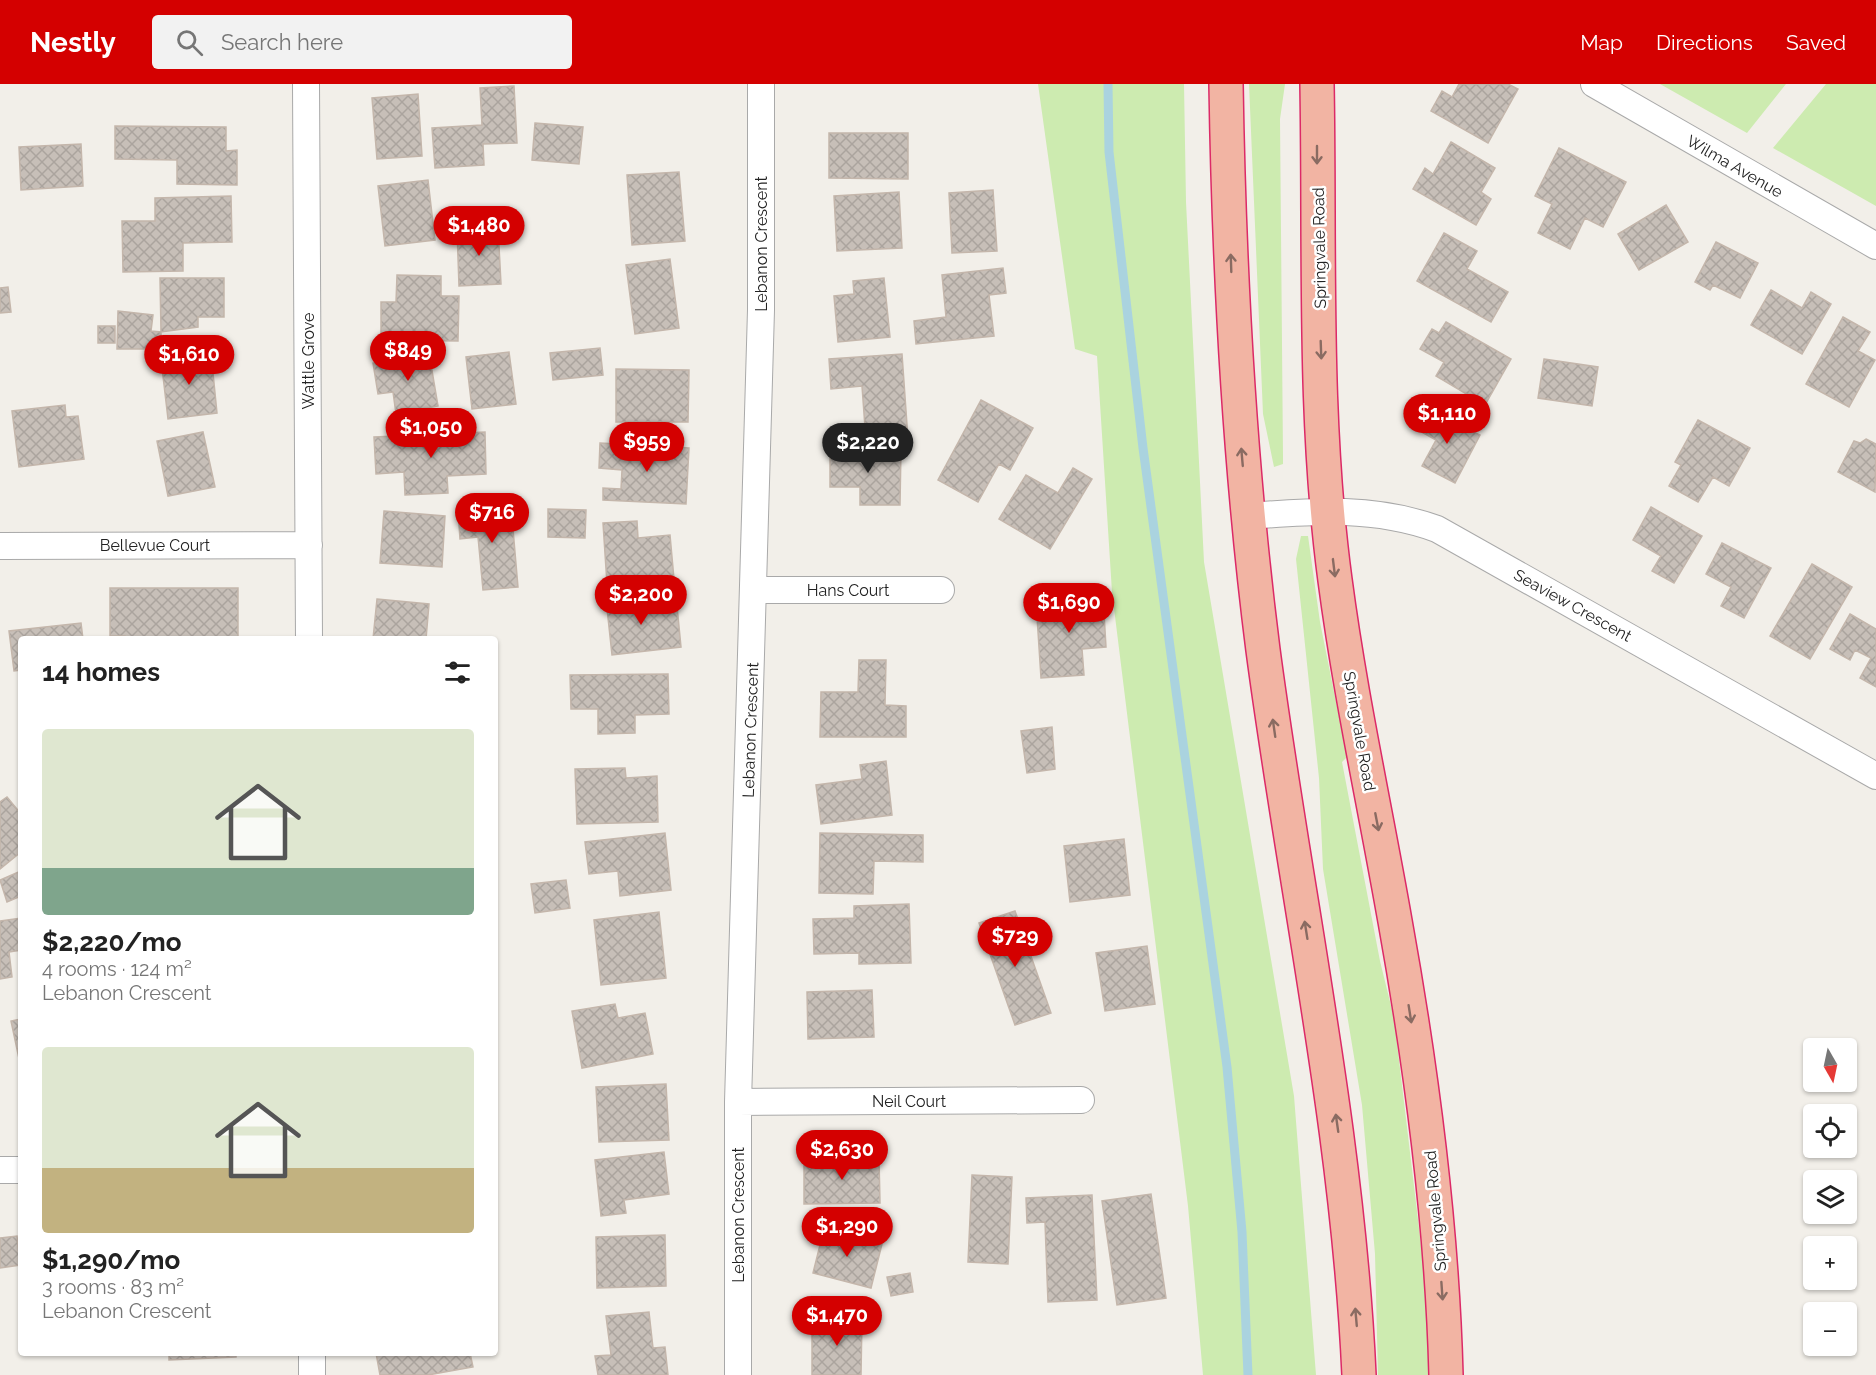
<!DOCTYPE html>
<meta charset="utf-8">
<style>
body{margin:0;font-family:Raleway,sans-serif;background:#f2f2f2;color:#222;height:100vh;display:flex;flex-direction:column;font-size:22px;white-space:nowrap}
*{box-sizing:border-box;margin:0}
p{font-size:20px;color:#767676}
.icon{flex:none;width:33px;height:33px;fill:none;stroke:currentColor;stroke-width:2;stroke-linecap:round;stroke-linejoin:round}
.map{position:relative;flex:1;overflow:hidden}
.drawer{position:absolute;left:18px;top:552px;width:480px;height:720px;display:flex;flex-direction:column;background:#fff;border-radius:6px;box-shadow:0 2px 4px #0004}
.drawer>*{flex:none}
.needle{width:39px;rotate:171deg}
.controls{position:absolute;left:1803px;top:954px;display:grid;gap:12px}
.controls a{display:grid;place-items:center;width:54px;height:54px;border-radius:6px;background:#fff;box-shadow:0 2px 4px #0004;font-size:30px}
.price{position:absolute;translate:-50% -51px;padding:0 14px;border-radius:21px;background:#d40000;color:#fff;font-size:20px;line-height:39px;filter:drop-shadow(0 2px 3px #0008)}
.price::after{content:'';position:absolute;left:50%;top:36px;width:18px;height:14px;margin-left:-9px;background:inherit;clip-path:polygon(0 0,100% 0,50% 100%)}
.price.on{background:#222;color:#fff}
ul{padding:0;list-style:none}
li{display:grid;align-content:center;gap:12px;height:318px;padding:0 24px}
li span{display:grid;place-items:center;height:186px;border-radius:6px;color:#555}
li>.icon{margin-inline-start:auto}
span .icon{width:108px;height:108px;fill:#fffc;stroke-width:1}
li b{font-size:26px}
h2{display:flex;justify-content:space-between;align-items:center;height:72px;padding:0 24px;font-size:26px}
header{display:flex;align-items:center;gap:36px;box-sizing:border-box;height:84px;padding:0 30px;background:#d40000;color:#fff}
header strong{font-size:28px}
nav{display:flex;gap:33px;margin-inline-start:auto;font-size:21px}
.search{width:420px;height:54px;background:#f2f2f2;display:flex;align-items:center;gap:15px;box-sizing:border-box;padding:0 21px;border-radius:6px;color:#767676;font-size:22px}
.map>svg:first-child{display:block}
.grass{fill:#cdebb0}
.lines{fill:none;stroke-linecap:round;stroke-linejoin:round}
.stream{stroke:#aad3df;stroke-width:9}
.building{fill:url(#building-cross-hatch);stroke:#c4b6ab;stroke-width:1.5}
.minor-casing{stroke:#a9a9a9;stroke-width:28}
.trunk-casing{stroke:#dc2a67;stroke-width:36}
.minor{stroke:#fff;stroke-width:26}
.trunk{stroke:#f2b4a3;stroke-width:33}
.oneway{stroke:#8a6b62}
.labels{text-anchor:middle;stroke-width:5;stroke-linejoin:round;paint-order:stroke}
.street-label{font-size:16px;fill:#222;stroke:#fff}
</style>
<header>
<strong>Nestly</strong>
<div class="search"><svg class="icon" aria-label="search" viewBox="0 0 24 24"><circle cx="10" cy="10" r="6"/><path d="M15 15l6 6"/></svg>Search here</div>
<nav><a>Map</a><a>Directions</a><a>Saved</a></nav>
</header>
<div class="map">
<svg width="1876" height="1291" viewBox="0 0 1876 1291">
<defs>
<pattern id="building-cross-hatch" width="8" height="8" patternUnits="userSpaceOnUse" patternTransform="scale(1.5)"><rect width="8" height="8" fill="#c7bfb8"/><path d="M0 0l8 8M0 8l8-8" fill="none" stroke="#aba49e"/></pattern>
</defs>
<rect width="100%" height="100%" fill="#f2efe9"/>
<path class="grass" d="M1038,0h146l2,118 18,360 90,534 22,279h-113l-15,-169 -76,-614 -15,-236 -22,-7z
M1249,0h36l-5,35 3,337v8l-9,3 -11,-53z
M1660,0h126l-39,49z
M1826,0h50v122l-103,-58z
M1301,452h7l12,86 27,135 -5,5 38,199 14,57 35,294 1,63h-52l-3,-121 -13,-149 -39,-236 -4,-91 -23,-219z"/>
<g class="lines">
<path class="stream" d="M1108,0l1,68 34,296 84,619 15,165 6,143"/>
</g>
<path class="building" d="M1459,0h49l10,5 -30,54 -57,-32 11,-20 10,6z
M514,2l3,57 -34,1 1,21 -49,3 -3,-40 50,-3 -2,-37z
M418,10l4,62 -45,3 -5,-61z
M535,39l48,4 -4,37 -47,-4z
M115,42l111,1v24l11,-1v35l-60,-1v-24l-62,-1z
M829,49h79v46l-79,-1z
M1451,58l44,26 -14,24 10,7 -15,26 -63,-36 12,-21 8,6z
M81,60l2,42 -62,4 -2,-43z
M1559,64l67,34 -23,45 -18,-9 -15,31 -32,-16 14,-29 -17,-8z
M679,88l6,69 -53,4 -5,-70z
M428,96l7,60 -50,6 -7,-60z
M993,106l4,61 -45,2 -3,-60z
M899,108l3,56 -65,3 -3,-55z
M231,112l1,46 -49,1v28l-60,1 -1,-51h33v-23z
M1666,121l22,37 -49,28 -21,-36z
M498,143l3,57 -42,2 -2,-57z
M1444,149l33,18 -10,18 41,23 -17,30 -74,-41z
M1716,158l42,21 -18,35 -27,-13 -3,5 -15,-8z
M670,175l9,69 -44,6 -9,-69z
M1003,184l3,25 -17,2 5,41 -78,8 -2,-23 32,-4 -4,-42z
M397,191l44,1v20h18l-1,45 -77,-1v-38h15z
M160,194h64v39h-26v10l-37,5z
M884,194l6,59 -52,5 -4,-46 20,-2 -1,-13z
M8,203l3,25 -11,1v-25z
M1771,206l31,18 9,-16 20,12 -29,50 -51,-29z
M118,227l35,4 -2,16 10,1v17h-44z
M1843,233l27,15 -12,19 17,9 -26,47 -43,-23z
M1446,238l65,37 -26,46 -49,-29 8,-14 -24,-13 12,-20 7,4z
M98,242h17v17h-17z
M600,264l3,27 -50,5 -3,-27z
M509,268l7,52 -44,5 -6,-52z
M211,269l6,60 -49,6 -7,-60z
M429,269l9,53 -42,8 -3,-22 -15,2 -5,-31z
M902,270l6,85 -42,2 -4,-55 -31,3 -2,-30z
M1544,275l54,8 -6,39 -54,-8z
M616,285l73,1 -1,52h-72z
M981,316l52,28 -23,42 -11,-6 -21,38 -40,-22z
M65,321l1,12 12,-1 6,43 -65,8 -7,-56z
M1429,325l51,26 -25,48 -33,-17 14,-26 -18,-10z
M1698,336l52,28 -21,38 -16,-9 -15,25 -29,-16 12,-21 -6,-3z
M203,348l12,55 -47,9 -11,-55z
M485,348l1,42 -39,2 1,17 -43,2 -1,-23 -28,2 -2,-37z
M1866,355l10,5 -1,48 -37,-20 16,-31 6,2z
M600,359l89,5 -3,56 -83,-4v-12l18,1 1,-19 -23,-2z
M830,364l71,1 -1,56h-40v-18h-30z
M1073,384l19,11 -42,70 -51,-30 27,-44 32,18z
M511,422l7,81 -35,3 -5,-53 -18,2 -2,-29z
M1651,423l51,29 -28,47 -22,-12 9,-15 -28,-16z
M548,425l38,1 -1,28 -37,-1z
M384,427l61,5 -3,51 -62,-4z
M637,437l1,17 32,-3 4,44 -67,5 -4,-61z
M1722,459l49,25 -27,50 -23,-12 10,-19 -25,-13z
M1812,480l40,23 -42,72 -40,-23z
M110,504h128v51h-113v-3h-15z
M649,510l2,15 26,-3 4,41 -69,8 -6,-56z
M1103,512l3,51 -24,2 2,26 -43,3 -5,-77z
M377,515l52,5 -3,35h-53z
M1850,530l26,15v58l-16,-9 11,-20 -16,-8 -5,10 -20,-11z
M81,539l2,16h-62v31l-7,1 -5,-40z
M859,576h27l-1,45 21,1v31h-86l1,-45h37z
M668,590l1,40 -34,1v18l-37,1v-25h-27l-1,-34z
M1052,643l3,42 -28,4 -6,-42z
M886,677l6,54 -71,9 -5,-39 46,-6 -2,-14z
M625,684l1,10 31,-2 1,46 -81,2 -2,-55z
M7,713l14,17v38l-21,17v-67z
M665,749l6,57 -51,6 -2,-25 -29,3 -4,-32z
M820,749l103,2v27l-49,-1 -1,33 -54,-1z
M1124,755l6,56 -60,7 -6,-56z
M21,787v25l-14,6 -7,-22z
M566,796l4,28 -35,5 -4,-29z
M909,820l2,59 -52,1v-11l-45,1 -1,-35 41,-1v-12z
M1015,827l36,102 -36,12 -36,-102z
M659,828l7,66 -65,7 -7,-65z
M21,834v32l-12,2 3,25 -12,2v-58z
M1147,862l8,58 -50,7 -9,-58z
M872,906l2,47 -66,2 -1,-47z
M615,920l3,14 27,-5 8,41 -71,14 -10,-57z
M21,935v49l-10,-47z
M666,1000l3,56 -70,2 -3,-55z
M664,1068l5,42 -45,6 2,13 -25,3 -6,-56z
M879,1074l1,45 -76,1v-45z
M972,1091l40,2 -4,87 -40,-2z
M1151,1110l15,104 -49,7 -15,-104z
M1092,1111l5,105 -49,2 -3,-80 -18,1 -1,-25z
M824,1145l58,15 -11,44 -58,-15z
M665,1151l1,51 -69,2 -1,-51z
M17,1152l3,29 -20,3v-30z
M910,1189l3,19 -22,4 -4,-19z
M649,1228l4,36 12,-1 3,28h-70l-3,-19 16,-1 -5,-39z
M812,1235h50l-1,56h-49z
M169,1269h67v4l-67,3z
M376,1269h94l3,14 -45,8h-48z"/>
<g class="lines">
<g class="minor-casing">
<path id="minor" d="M306,0l3,555
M1594,0l282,162
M1248,432c66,-5 126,-10 189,13l439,247
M0,462l309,-1
M754,506h187
M738,1018l343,-2
M0,1086h21
M312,1269v22
M738,1291v-273l23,-792v-226"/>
</g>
<g class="trunk-casing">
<path id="trunk" d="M1226,0c3,189 13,378 37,566 32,242 85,481 96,725
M1317,0c3,165 -4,332 18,496 15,114 40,227 60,341 27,150 47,302 51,454"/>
</g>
<use href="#minor" class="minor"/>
<use href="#trunk" class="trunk"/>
</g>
<defs><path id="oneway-shaft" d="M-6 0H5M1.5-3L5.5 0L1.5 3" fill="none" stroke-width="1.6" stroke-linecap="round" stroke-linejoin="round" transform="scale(1.5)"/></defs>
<g class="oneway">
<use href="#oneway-shaft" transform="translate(1317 71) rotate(90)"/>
<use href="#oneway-shaft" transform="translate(1231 179) rotate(-92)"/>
<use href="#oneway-shaft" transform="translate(1321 266) rotate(88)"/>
<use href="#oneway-shaft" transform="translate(1242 373) rotate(-95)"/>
<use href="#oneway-shaft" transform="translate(1334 484) rotate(83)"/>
<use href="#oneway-shaft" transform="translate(1274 644) rotate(-98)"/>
<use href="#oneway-shaft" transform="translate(1377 738) rotate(79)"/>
<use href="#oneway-shaft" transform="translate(1306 846) rotate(-99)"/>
<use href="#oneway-shaft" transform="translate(1410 930) rotate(81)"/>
<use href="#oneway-shaft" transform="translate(1337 1039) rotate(-98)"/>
<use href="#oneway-shaft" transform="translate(1442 1207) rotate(86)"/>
<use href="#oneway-shaft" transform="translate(1356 1233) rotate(-95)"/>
</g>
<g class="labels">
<g class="street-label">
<text transform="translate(1735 82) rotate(30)" y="6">Wilma Avenue</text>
<text transform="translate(761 160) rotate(-90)" y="6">Lebanon Crescent</text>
<text transform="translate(1319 164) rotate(-91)" y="6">Springvale Road</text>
<text transform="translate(308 277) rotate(-90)" y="6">Wattle Grove</text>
<text x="155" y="467">Bellevue Court</text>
<text x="848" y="512">Hans Court</text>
<text transform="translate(1573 521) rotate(29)" y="6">Seaview Crescent</text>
<text transform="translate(750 646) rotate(-88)" y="6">Lebanon Crescent</text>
<text transform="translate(1360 647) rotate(80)" y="6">Springvale Road</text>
<text x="909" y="1023">Neil Court</text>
<text transform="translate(1435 1127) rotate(-95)" y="6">Springvale Road</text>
<text transform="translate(738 1131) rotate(-90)" y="6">Lebanon Crescent</text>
</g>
</g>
</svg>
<div class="controls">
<a><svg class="needle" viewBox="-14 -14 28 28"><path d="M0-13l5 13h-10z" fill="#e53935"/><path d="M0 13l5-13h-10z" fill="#767676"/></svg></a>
<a><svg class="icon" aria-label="locate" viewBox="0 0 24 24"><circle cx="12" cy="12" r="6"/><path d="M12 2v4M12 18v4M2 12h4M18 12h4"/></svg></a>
<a><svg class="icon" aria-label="layers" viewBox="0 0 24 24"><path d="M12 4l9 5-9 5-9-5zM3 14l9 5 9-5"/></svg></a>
<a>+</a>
<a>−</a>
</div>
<b class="price" style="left:479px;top:173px">$1,480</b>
<b class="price" style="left:408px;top:298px">$849</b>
<b class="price" style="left:189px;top:302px">$1,610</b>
<b class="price" style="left:1447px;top:361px">$1,110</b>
<b class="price" style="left:431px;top:375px">$1,050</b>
<b class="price" style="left:647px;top:389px">$959</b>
<b class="price on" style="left:868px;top:390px">$2,220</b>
<b class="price" style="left:492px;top:460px">$716</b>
<b class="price" style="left:641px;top:542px">$2,200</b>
<b class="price" style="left:1069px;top:550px">$1,690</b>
<b class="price" style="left:1015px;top:884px">$729</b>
<b class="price" style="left:842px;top:1097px">$2,630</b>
<b class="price" style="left:847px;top:1174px">$1,290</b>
<b class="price" style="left:837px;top:1263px">$1,470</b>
<section class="drawer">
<h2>14 homes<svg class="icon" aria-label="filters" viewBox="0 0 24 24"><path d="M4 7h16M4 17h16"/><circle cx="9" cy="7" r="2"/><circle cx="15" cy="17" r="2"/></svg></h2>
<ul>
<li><span style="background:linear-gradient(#dfe7d0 75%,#7fa58c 0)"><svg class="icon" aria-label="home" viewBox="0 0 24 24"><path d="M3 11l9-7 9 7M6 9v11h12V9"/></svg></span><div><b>$2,220/mo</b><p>4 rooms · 124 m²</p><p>Lebanon Crescent</p></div></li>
<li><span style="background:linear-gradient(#dfe7d0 65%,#c2b280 0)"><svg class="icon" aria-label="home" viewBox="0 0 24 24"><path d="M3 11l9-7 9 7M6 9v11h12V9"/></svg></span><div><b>$1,290/mo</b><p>3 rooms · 83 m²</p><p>Lebanon Crescent</p></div></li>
</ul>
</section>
</div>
